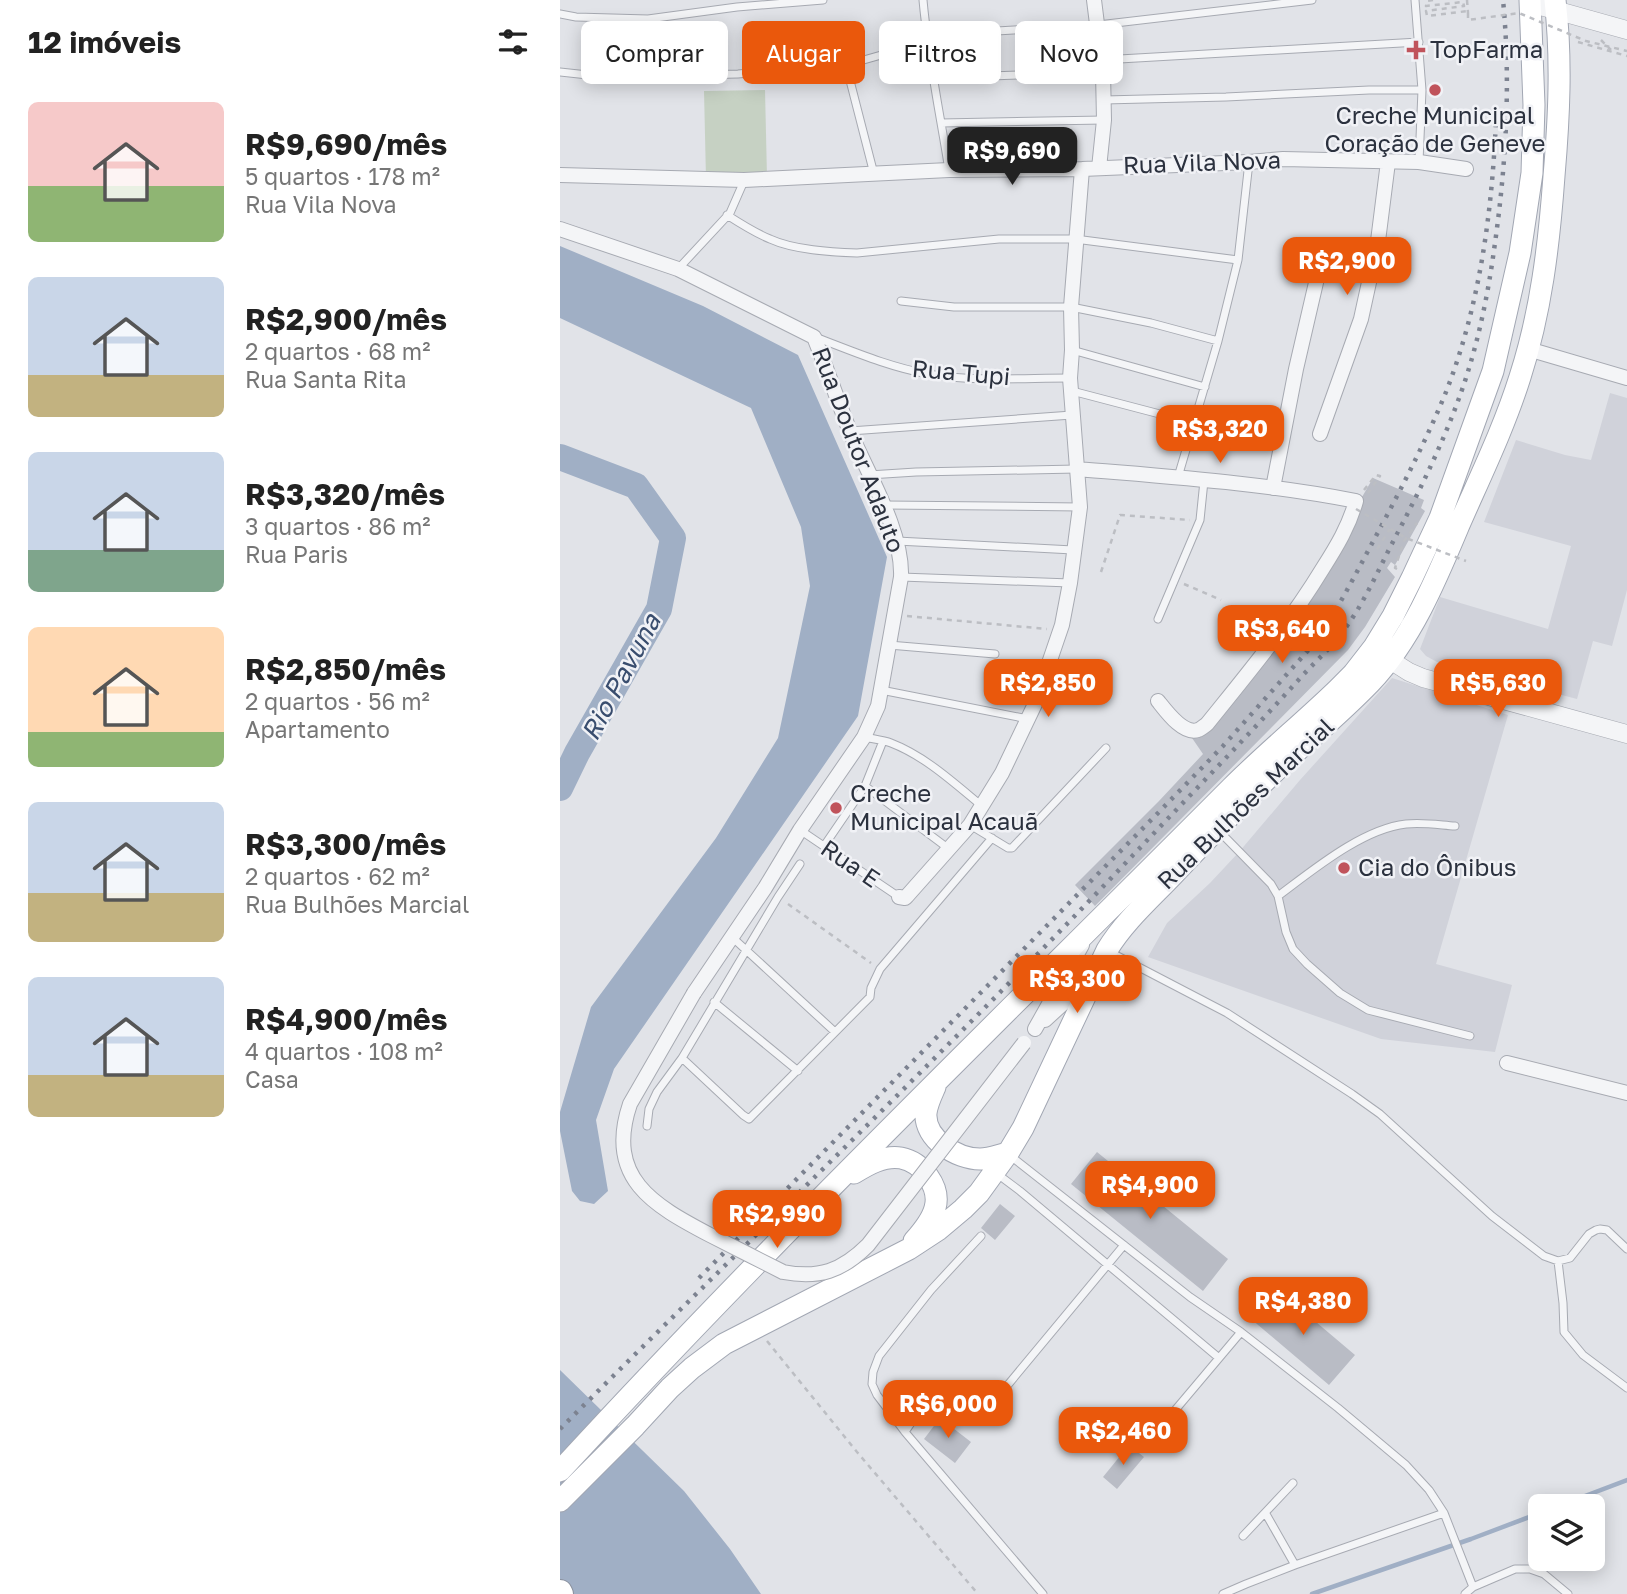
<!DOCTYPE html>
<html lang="pt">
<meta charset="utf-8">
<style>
body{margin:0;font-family:"Golos Text",sans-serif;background:#f6f6f6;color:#222;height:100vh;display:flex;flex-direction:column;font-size:26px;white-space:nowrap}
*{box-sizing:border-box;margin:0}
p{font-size:23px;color:#767676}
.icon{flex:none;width:38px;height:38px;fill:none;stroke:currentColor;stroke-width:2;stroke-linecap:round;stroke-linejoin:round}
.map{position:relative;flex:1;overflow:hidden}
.panel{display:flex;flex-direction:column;background:#fff;width:560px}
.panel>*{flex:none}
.guide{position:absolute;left:21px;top:21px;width:665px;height:63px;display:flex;gap:14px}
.buttons{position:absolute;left:968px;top:1494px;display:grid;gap:14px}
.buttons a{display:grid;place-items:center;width:77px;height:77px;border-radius:10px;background:#fff;box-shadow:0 4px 18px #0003;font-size:35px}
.price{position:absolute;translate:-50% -60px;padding:0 16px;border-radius:14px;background:#ea580c;color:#fff;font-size:23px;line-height:46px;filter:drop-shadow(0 2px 4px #0008)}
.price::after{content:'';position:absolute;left:50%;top:42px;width:21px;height:16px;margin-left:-10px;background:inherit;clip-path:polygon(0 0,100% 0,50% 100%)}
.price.on{background:#222;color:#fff}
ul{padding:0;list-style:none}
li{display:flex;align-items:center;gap:21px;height:175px;padding:0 28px}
li span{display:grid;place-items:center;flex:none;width:196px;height:140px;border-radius:10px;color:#555}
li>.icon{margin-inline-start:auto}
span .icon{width:84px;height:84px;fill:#fffc;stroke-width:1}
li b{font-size:30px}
h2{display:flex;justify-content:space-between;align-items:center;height:84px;padding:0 28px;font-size:30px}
.chip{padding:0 24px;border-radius:10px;background:#fff;box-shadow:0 4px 18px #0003;font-size:24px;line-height:63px}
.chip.on{background:#ea580c;color:#fff}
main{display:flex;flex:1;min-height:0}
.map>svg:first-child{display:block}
.built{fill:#d0d2da}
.green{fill:#c6d1c3}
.water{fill:#a0afc5}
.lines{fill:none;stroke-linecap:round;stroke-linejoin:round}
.stream{stroke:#a0afc5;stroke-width:4.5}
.river{stroke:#a0afc5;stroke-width:26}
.building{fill:#b9bcc5}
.service-casing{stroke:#a7aab2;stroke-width:9}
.minor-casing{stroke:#a7aab2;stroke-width:16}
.tertiary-casing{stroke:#a7aab2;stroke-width:19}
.primary-casing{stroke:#a2a7b3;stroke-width:23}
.motorway-casing{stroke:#8a909d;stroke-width:26}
.path{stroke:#bcbec3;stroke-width:2.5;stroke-dasharray:5 5;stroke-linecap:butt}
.service{stroke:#f4f5f7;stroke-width:7}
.minor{stroke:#f4f5f7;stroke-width:14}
.tertiary{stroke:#f4f5f7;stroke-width:18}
.primary{stroke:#fff;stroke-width:21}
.motorway{stroke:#fff;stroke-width:24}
.rail{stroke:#7c8290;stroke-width:4.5;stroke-dasharray:3.5 7;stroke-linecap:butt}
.minor-bridge-casing{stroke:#a7aab2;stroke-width:16;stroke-linecap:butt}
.path-bridge{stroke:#bcbec3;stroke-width:2.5;stroke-dasharray:5 5;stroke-linecap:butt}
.minor-bridge{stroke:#f4f5f7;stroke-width:14}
.poi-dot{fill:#c0535b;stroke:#f1f2f6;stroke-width:2.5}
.labels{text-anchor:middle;stroke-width:5;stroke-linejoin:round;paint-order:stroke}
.poi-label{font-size:24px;fill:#2b313e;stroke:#f1f2f6;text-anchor:start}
.street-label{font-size:24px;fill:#2b313e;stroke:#f1f2f6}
.water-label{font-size:26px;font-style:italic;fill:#394d6e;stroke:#f1f2f6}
</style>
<main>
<section class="panel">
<h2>12 imóveis<svg class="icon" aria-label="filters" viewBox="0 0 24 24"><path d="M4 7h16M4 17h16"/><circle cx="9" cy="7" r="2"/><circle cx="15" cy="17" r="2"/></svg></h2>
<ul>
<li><span style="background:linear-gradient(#f6c9c9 60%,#8fb573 0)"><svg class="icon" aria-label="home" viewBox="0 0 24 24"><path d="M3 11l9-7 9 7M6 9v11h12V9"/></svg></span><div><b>R$9,690/mês</b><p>5 quartos · 178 m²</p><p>Rua Vila Nova</p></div></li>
<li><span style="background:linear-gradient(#c9d6e8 70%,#c2b280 0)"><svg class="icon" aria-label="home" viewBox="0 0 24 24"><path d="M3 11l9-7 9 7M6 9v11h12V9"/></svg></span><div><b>R$2,900/mês</b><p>2 quartos · 68 m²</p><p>Rua Santa Rita</p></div></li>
<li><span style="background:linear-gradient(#c9d6e8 70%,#7fa58c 0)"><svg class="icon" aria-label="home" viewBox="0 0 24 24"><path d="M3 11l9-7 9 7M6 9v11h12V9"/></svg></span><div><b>R$3,320/mês</b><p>3 quartos · 86 m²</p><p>Rua Paris</p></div></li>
<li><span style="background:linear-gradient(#ffd9b3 75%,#8fb573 0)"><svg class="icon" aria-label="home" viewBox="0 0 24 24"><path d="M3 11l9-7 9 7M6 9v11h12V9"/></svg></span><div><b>R$2,850/mês</b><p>2 quartos · 56 m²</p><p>Apartamento</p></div></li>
<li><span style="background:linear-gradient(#c9d6e8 65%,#c2b280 0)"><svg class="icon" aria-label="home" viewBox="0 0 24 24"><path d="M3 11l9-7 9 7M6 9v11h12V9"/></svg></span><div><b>R$3,300/mês</b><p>2 quartos · 62 m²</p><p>Rua Bulhões Marcial</p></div></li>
<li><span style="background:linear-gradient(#c9d6e8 70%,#c2b280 0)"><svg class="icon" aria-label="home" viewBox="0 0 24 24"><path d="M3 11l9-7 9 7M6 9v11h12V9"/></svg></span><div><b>R$4,900/mês</b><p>4 quartos · 108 m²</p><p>Casa</p></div></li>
</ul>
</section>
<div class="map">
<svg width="1067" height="1594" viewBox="0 0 1067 1594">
<rect width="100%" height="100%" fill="#e1e3e8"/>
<path class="built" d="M1050,393l17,5v192l-15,56 -19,-5 -16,58 -140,-37 -11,-6 -6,-7 20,-52 108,32 23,-83 -87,-24 32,-82 49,15 26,5z
M832,678l116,37 -72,249 76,21 -17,67 -114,-13 -233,-82 19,-34 43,-40 29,-31 61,-72z"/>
<path class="green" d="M205,90l2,87 -61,2 -2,-88z"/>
<path class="water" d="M0,246l143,60 95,49 89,202 -29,159 -244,353 -18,51 12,71 -14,13 -14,-3 -8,-10 -12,-60v-19l31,-105 125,-169 62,-100 32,-152 -9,-59 -50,-119 -191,-90z
M0,1370l124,121 46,58 31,45h-201z"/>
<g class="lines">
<path class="stream" d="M996,1507l71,-27
M752,1594l159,-55 69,-26"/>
<path class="river" d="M0,457l76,29 37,52 -14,71 -82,144 -17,35"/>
</g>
<path class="building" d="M813,478l51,22 -3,8 4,3 -30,54 -4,-3 -4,6 8,9 -30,50 -17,23 -253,256 -20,-21 84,-84 44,-47 -11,-16 34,-36 128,-191z
M537,1152l131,107 -25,32 -132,-107z
M440,1204l15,12 -20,24 -14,-12z
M717,1289l78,66 -26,30 -78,-66z
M380,1418l31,24 -16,21 -31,-24z
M569,1445l15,12 -27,32 -14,-12z"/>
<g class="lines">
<g class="service-casing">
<path id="service" d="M363,0c5,57 17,114 26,170
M855,0l7,90
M0,14l16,3 72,2 89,-12 86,-7
M542,60l317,-18
M286,65l28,109
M0,72l46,5 132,-3 108,-9 81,-23 9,-5 10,-3 152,-9 214,-25
M374,78l168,-6
M544,100l122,-3 143,-7h53l-3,72
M381,123l163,-3
M167,215c14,9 28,18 43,24 24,11 61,13 87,14l142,-14h76l163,21
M118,269l52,-56 14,-32
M341,301l53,6h117l80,16 67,18
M255,337c37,14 74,30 113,37 47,8 95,4 142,4
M512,350l133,37
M512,391l122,32
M290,431l222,-16
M309,475l47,-3 161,-3
M618,477l40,-136 20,-81 11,-98
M325,505l195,2
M337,541l176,9
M341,577l169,6
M598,619l42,-99 4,-39
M329,645l106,9
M321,690l147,29
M304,737c9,2 19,3 27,6 34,13 63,40 91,63
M305,786l84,63
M410,825l38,23h4l94,-100
M240,830l99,67
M658,830l53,54 7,12 8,36 7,17 14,15 33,29 28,17 102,26
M264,846l41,-60 18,-45
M240,864l-22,33 -96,161 61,57 6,4 121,-122 1,-9 9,-19 112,-131
M718,896c35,-26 84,-67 128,-72 16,-2 34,1 49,2
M173,938l102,94
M548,951l119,62 125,81 28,20 112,102 52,40 14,5 12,-3 19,-24 7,-4 4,-1 7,1 20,19
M154,1002l84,69
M87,1126l2,-17 8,-17 25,-34
M448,1154l182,143 51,35 97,76 68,57 23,25 15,23 29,74
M436,1173l24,18 199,167
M421,1236l-50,54 -52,66 -6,16 -1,12 5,11 28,37 138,162
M998,1261l5,42 1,29 19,23 44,33
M345,1432c5,-8 11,-17 18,-23 20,-16 36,12 54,7 0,0 9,-6 10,-6l137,-165
M584,1447l97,-115
M706,1514l29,51
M683,1536l50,-53
M663,1594l23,-10 49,-19 149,-52
M905,1594l8,-7 42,-18h15l14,5 24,20"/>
</g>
<g class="minor-casing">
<path id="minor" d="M534,0l9,72 1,48 -5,48
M0,175l184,5 205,-10 133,-1 167,-7 34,-3 136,3 47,7
M0,229l118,40 136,68c13,32 24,65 37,97 18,42 52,98 50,143l-23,129 -14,31 -64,93 -35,58 -71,105
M968,349l99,29
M760,434l41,-115 17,-78 10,-79
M518,469c93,8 186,14 278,32 -7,25 -19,45 -33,67 -34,56 -75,105 -116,156 -1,1 -8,6 -9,6 -15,5 -32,-19 -40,-29
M713,488l23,-119 25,-108 2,-5 5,-4 46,8
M339,897l6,1 2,-2 63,-71 32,-52 33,-69 27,-79 8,-42 10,-76 -10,-129 2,-28 -1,-43 11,-138
M485,1020l45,-41
M475,1029l47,-84
M947,1063l120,30"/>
</g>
<g class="tertiary-casing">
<path id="tertiary" d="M970,3l97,27
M830,660l19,12 14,6 204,56"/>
</g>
<g class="primary-casing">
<path id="primary" d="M375,1087c-4,9 -8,17 -9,26 -2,26 31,46 54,46 9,0 19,-4 28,-6
M294,1173c13,-8 30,-18 47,-15 21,4 40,29 34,50 -3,12 -13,24 -21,33
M0,1471c217,-236 447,-458 672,-684 34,-34 72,-65 106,-98l15,-15 21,-27 19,-31 19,-38 28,-60 53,-147 27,-118 12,-80 2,-68 -4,-105
M0,1501l75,-75 35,-38 22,-20 32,-24 185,-95 29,-19 25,-21 16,-16 29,-40 15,-25 84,-178c17,-28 43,-51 65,-74 37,-39 74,-78 113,-114 28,-26 58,-51 85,-79 41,-43 66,-103 89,-158 21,-48 45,-97 61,-148 21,-65 29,-132 34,-201 5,-58 8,-117 1,-176"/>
</g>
<g class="motorway-casing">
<path id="motorway" d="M0,1592l1,2"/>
</g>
<path class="path" d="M873,0l-6,1 -1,5 37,-4 1,4 -38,5 1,5 41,-5
M907,0l1,13
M1041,40l10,10
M1018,42l49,14
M804,490l12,-15 4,1 -12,17
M817,549l13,-20
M837,569l-2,-1 9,-27 13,-18
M541,572l19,-57 70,5
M624,584l37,16
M347,616l140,13
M228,904l83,59
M207,1341l90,111 121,142"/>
<use href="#service" class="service"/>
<use href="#minor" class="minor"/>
<use href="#tertiary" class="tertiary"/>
<use href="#primary" class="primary"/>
<use href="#motorway" class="motorway"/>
<path class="rail" d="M139,1278l460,-466 64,-66 89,-100c25,-34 44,-73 64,-110 25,-47 50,-95 70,-144 34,-87 46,-180 50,-272
M0,1429c192,-192 389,-380 576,-577 55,-58 112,-116 166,-176 14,-15 29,-28 42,-46 21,-28 35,-62 52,-94 26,-50 51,-101 69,-155 14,-43 23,-87 29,-131 12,-83 17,-167 9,-250"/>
<g class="minor-bridge-casing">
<path id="minor-bridge" d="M134,993l-64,111c-25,74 23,101 80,131 24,12 49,25 73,37 36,7 59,-1 85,-27l156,-202"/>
</g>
<path class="path-bridge" d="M908,13v7l51,-7 67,28 41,10
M796,509l50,29 60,23"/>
<use href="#minor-bridge" class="minor-bridge"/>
</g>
<g class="poi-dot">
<path d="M852.5 39.5h7v7h7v7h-7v7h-7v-7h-7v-7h7z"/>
<circle cx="875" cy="90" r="7"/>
<circle cx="276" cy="808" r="7"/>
<circle cx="784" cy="868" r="7"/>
</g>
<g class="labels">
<g class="poi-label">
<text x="870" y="58">TopFarma</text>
<text x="875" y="124" text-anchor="middle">Creche Municipal<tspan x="875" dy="28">Coração de Geneve</tspan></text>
<text x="290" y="802">Creche<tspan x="290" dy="28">Municipal Acauã</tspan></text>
<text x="798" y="876">Cia do Ônibus</text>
</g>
<g class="street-label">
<text transform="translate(642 163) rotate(-2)" y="8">Rua Vila Nova</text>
<text transform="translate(401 373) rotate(5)" y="8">Rua Tupi</text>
<text transform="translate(298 450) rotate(69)" y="8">Rua Doutor Adauto</text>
<text transform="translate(686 804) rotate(-44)" y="8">Rua Bulhões Marcial</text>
<text transform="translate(290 864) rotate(34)" y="8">Rua E</text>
</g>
<g class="water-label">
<text transform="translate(61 677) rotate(-62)" y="9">Rio Pavuna</text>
</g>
</g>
</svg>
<div class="buttons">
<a><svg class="icon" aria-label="layers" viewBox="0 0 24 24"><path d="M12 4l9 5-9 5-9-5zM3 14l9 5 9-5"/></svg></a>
</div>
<b class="price on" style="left:452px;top:187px">R$9,690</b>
<b class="price" style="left:787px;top:297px">R$2,900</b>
<b class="price" style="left:660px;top:465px">R$3,320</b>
<b class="price" style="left:722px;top:665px">R$3,640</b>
<b class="price" style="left:488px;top:719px">R$2,850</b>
<b class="price" style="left:938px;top:719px">R$5,630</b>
<b class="price" style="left:517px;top:1015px">R$3,300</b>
<b class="price" style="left:590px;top:1221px">R$4,900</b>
<b class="price" style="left:217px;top:1250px">R$2,990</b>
<b class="price" style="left:743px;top:1337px">R$4,380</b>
<b class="price" style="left:388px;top:1440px">R$6,000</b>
<b class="price" style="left:563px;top:1467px">R$2,460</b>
<div class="guide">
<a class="chip">Comprar</a>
<a class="chip on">Alugar</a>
<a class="chip">Filtros</a>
<a class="chip">Novo</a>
</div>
</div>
</main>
